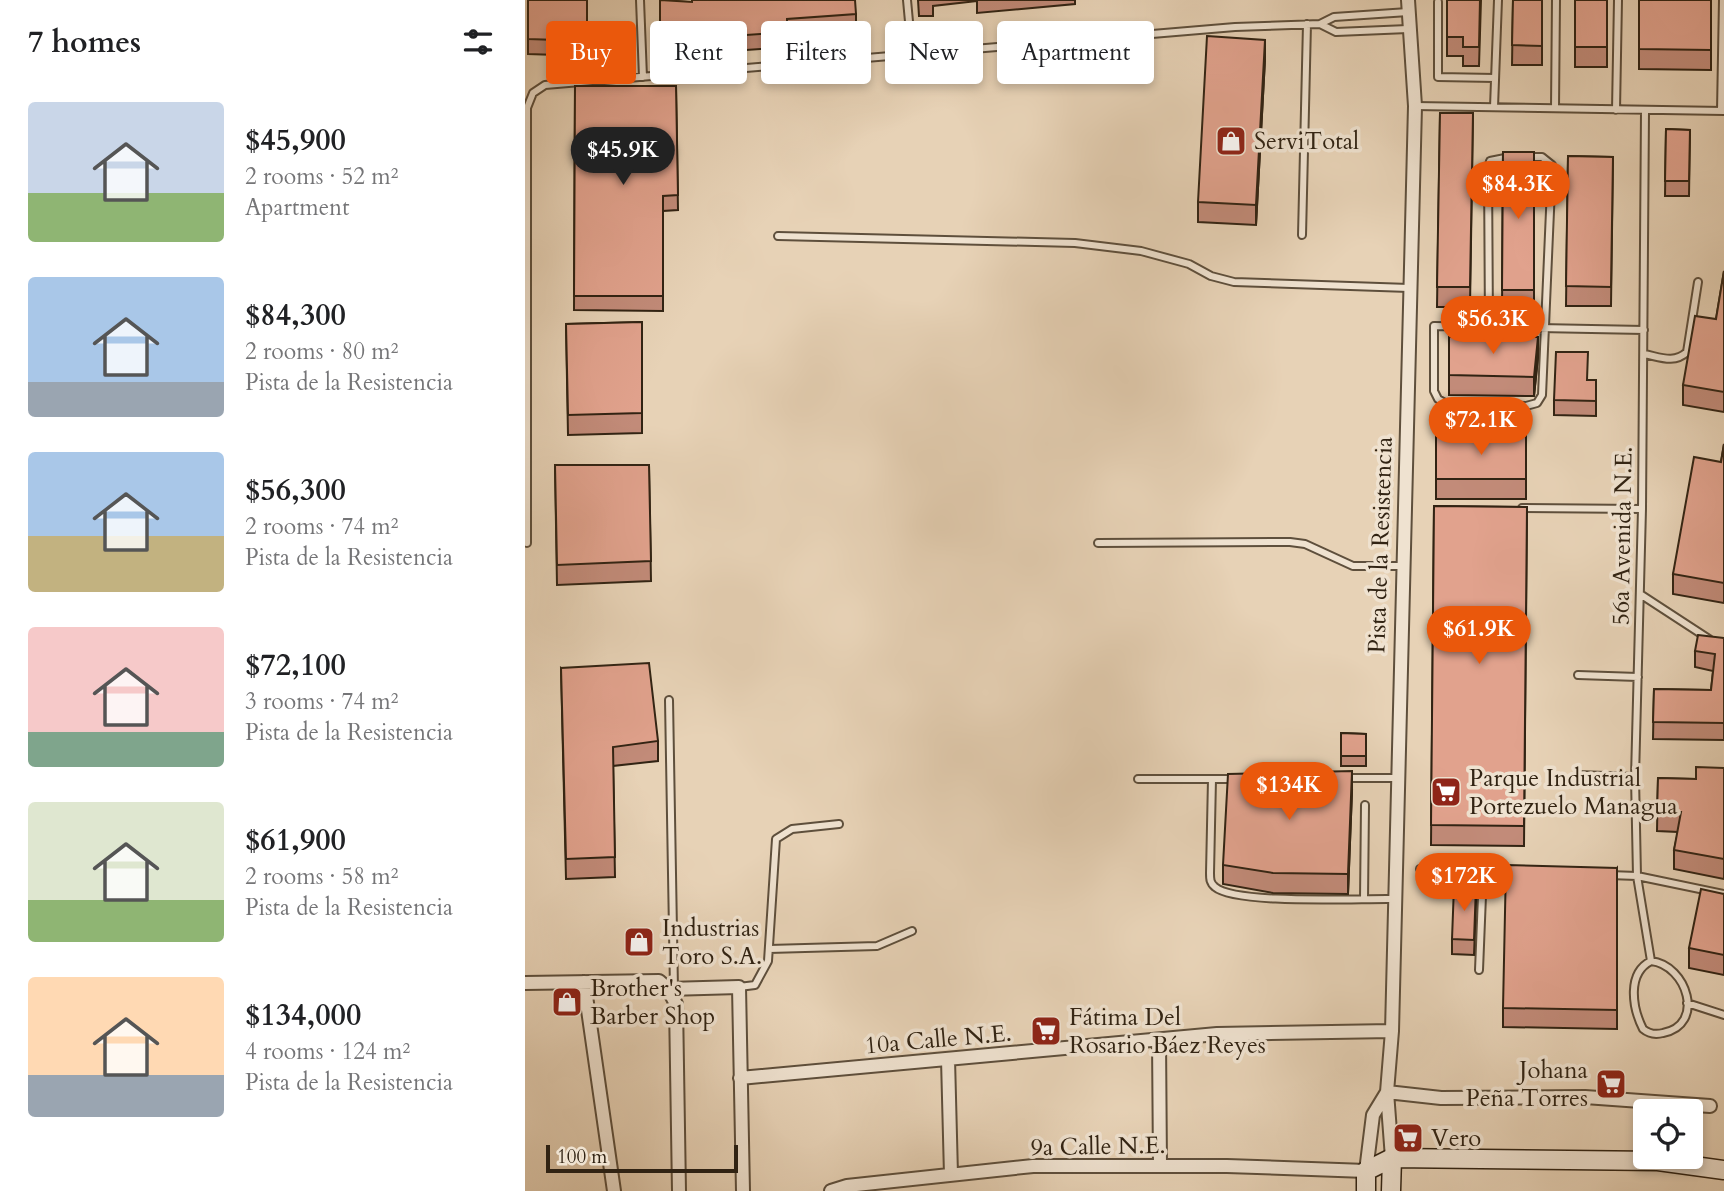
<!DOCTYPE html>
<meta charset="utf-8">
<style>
body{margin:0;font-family:Cardo,serif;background:#f6f6f6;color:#202124;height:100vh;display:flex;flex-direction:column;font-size:26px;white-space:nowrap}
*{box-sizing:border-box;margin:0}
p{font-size:23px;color:#757577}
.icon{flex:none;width:38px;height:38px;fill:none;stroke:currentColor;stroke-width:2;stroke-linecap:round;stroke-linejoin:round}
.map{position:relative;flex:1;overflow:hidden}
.panel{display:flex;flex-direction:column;background:#fff;width:525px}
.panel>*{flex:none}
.hud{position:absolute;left:21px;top:21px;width:665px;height:63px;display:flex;gap:14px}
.tools{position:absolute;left:1108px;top:1099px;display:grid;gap:14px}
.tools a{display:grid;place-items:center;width:70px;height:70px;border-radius:7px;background:#fff;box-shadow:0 4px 10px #0003;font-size:35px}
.scale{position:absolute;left:21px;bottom:18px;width:192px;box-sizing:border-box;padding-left:7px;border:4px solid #312313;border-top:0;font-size:19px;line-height:24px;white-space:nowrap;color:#312313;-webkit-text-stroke:5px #efe2d0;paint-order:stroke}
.price{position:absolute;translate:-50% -60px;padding:0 16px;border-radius:24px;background:#ea580c;color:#fff;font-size:23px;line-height:46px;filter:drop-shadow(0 2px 4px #0008)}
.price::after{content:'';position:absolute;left:50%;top:42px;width:21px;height:16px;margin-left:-10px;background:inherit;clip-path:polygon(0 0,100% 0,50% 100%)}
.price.selected{background:#222;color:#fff}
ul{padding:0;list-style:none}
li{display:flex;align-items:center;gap:21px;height:175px;padding:0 28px}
li span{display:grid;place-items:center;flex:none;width:196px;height:140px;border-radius:7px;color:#555}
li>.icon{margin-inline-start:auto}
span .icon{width:84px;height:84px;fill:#fffc;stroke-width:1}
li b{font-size:30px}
h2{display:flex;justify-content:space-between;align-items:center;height:84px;padding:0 28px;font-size:30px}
.pill{padding:0 24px;border-radius:7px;background:#fff;box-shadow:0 4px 10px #0003;font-size:24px;line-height:63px}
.pill.selected{background:#ea580c;color:#fff}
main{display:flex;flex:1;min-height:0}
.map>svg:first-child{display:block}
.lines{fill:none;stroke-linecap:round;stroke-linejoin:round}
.lane-casing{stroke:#5e4f3c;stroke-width:10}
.street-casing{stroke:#5e4f3c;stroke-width:16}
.secondary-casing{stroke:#312313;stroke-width:21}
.lane{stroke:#efe2d0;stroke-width:6}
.street{stroke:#efe2d0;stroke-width:12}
.secondary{stroke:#efe2d0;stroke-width:18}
.wall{fill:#c28b79;stroke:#312313;stroke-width:2}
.shaded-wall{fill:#9e7163;stroke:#312313;stroke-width:2}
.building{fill:#e1a28d;stroke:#312313;stroke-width:2}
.labels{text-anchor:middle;stroke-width:7;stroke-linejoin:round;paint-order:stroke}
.poi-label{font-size:24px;fill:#312313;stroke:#efe2d0;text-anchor:start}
.street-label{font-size:24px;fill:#312313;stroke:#efe2d0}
</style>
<main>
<section class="panel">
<h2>7 homes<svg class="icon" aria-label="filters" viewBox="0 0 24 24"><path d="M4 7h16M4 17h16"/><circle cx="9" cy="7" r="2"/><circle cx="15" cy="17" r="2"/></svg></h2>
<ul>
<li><span style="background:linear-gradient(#c9d6e8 65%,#8fb573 0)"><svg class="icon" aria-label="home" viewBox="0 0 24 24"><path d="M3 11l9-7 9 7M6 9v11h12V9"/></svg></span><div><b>$45,900</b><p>2 rooms · 52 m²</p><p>Apartment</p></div></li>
<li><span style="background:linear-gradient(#a9c7e8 75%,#9aa5b1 0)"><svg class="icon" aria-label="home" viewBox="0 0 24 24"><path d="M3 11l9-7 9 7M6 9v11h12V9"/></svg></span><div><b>$84,300</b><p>2 rooms · 80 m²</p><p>Pista de la Resistencia</p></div></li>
<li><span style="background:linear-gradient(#a9c7e8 60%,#c2b280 0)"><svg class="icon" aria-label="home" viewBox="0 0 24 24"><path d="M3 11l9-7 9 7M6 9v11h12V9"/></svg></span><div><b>$56,300</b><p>2 rooms · 74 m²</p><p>Pista de la Resistencia</p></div></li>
<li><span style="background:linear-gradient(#f6c9c9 75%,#7fa58c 0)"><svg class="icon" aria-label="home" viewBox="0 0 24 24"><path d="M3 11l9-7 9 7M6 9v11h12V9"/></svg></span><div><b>$72,100</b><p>3 rooms · 74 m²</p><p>Pista de la Resistencia</p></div></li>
<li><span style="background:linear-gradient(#dfe7d0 70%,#8fb573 0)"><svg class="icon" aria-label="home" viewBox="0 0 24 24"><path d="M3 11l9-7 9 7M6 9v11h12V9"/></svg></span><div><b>$61,900</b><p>2 rooms · 58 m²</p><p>Pista de la Resistencia</p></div></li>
<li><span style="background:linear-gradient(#ffd9b3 70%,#9aa5b1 0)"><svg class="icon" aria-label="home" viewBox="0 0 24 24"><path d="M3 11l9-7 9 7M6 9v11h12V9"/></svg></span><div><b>$134,000</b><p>4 rooms · 124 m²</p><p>Pista de la Resistencia</p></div></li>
</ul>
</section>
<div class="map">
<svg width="1199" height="1191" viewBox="0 0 1199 1191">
<rect width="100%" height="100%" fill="#e7d2b6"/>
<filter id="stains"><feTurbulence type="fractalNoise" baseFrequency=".00286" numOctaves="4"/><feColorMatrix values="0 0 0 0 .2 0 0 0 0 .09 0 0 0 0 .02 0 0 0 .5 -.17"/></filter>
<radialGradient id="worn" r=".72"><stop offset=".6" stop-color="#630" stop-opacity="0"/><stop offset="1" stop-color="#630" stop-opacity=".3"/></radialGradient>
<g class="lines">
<g class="lane-casing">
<path id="lane" d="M115,0l3,77
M382,0l5,54
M913,2v75l57,1
M795,24l16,8 72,-3
M890,106l309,5
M969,107l4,-107
M1030,108l1,-108
M1091,110l2,-110
M1120,111l-3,398 -7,268 2,99 14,85
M1196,111l2,-111
M1003,157h14l10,8 -10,230 -5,8 -11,3 -79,-2 -9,-5 -4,-8v-65c70,1 140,3 210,4
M777,235l5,-211
M253,236l297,7 66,8 48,13 22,12 23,6 175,6
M964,327l-1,-159 2,-7 20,-4
M1119,354c16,3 30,10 43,-2l11,-70
M997,508l120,1
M2,543v-435l6,-15 12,-8 690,-58 85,-3 14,-7 74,-5
M573,543l192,-1 15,2 48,22h51
M1115,594l69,45
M1053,675l60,2
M144,700l5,289
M1052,775l58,2
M818,778h55
M613,779h97
M687,779l-2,94c0,6 0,10 5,14 21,18 147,11 180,12
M895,869l94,3
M1084,875l28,1 87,18
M839,899l1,-94
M244,949l108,-3 35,-15
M1126,961c36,4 55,64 12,72 -8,2 -14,1 -20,-4 -11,-22 -16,-56 8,-68z
M954,970l4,-99
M214,987l16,-2 13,-24 8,-122 16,-10 47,-5
M1162,1003l37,12"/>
</g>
<g class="street-casing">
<path id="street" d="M59,982l30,209
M0,983l134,-2 9,8 8,15 3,187
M143,989l71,-2 4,204
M634,1040l1,126
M423,1059l3,116
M215,1078l477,-44 175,-3
M862,1092l54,6 144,-1 125,9
M867,1158l-5,-66 5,-61 23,-925 -7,-106
M306,1191l16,-5 186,-20h194l139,5 7,-56 14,-23"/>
</g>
<g class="secondary-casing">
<path id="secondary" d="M841,1191v-20l26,-13 266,3 66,9
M866,1191l1,-33"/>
</g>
<use href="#lane" class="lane"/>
<use href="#street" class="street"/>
<use href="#secondary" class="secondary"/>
</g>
<path class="wall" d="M3,0h59v56l-59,-2z
M135,0l196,14v15l-69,5v13l-127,9z
M393,0h157v4l-98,9v-12l-44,5v10h-14z
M922,0h34l-2,66h-16v-10h-16z
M988,0h29v65h-30z
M1050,0h32v67h-32z
M1114,0h72v70l-72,-1z
M740,59l-9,166 -58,-3v-20z
M50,86h101l2,124 -15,1v100l-89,-1z
M915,113h33l-3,194h-33z
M1141,129l24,1 -1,66h-24z
M978,152h31v158h-32z
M1043,156l45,1 -2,149h-45z
M1199,271v141l-41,-7v-20l33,-66z
M117,322v111l-74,2 -2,-111z
M924,337l89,20 -4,39 -85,-1z
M1063,380h8v36l-42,-1v-15z
M911,434h90v65h-90z
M1199,444v159l-51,-9v-20l48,-112z
M30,465h94l2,116 -94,4z
M909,506l93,1 -3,339 -93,-1z
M1199,638v102l-71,-1 1,-50 57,1 2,-19 -18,-4v-16z
M36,668l97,73v20l-45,5 2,111 -49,2z
M816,733l25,1v32h-25z
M1199,768v111l-50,-10v-19l4,-18 -21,-1 1,-53 38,1z
M827,791l-4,103 -75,-1 -50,-9v-19z
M1092,868v161l-114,-2v-19z
M1199,894v81l-35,-7v-20z
M951,901l-2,54 -22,-1v-15z"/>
<path class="shaded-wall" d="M740,40v19l-9,166v-20z
M1013,337v20l-4,39v-19z
M827,771v20l-4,103v-20z"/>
<path class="building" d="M3,0h59v41l-59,-2z
M135,0l32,2v-2h163l1,14 -69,5v13l-127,9z
M922,0h33l-1,47h-16v-10h-16z
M988,0h29v46l-30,-1z
M1050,0h32v47h-32z
M1114,0h72v50l-72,-1z
M682,36l58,4 -9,165 -58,-3z
M50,86h101l2,109 -15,1v100h-89z
M915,113h33l-3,174h-33z
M1141,129l24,1 -1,51h-24z
M978,152h31v138h-32z
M1043,156l45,1 -2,130 -45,-1z
M1199,271v121l-41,-7 12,-69 21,3z
M117,322v91l-74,2 -2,-91z
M924,337h89l-4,40 -85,-2z
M1031,352h32l-1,28h9v21l-42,-1z
M911,434h90v45h-90z
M1199,444v139l-51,-9 21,-117 27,5z
M30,465h94l2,96 -94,4z
M909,506l93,1 -3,319 -93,-1z
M1173,635l26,3v85l-71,-1 1,-33 57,1 4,-36 -20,-3z
M124,663l9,78 -45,6 2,110 -49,2 -5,-191z
M816,733l25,1v22h-25z
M1171,767l28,1v91l-50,-9 7,-38h-24l1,-34 38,1z
M827,771l-4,103 -75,-1 -50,-8 5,-91z
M981,865l111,3v142l-114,-2z
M929,886h22l-2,54 -22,-1z
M1176,889l23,5v61l-35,-7z"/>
<defs>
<g id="shop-square" transform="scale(1.575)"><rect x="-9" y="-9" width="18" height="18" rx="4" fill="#8f2418" stroke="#efe2d0"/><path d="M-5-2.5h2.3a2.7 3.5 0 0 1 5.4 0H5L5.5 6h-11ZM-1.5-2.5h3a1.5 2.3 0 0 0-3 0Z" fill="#fff"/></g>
<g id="supermarket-square" transform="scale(1.575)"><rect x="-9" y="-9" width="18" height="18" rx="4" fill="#8f2418" stroke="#efe2d0"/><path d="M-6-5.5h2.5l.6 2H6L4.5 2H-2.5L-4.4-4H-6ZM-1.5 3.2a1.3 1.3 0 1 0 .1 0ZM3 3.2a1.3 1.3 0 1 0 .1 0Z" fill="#fff"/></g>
</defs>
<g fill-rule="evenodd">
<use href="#shop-square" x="706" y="141"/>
<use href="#supermarket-square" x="921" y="792"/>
<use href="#shop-square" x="114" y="942"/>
<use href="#shop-square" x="42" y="1002"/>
<use href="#supermarket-square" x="521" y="1031"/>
<use href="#supermarket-square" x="1086" y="1084"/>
<use href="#supermarket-square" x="883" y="1138"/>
</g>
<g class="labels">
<g class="poi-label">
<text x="729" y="149">ServiTotal</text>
<text x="944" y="786">Parque Industrial<tspan x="944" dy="28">Portezuelo Managua</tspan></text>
<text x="137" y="936">Industrias<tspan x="137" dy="28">Toro S.A.</tspan></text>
<text x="65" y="996">Brother's<tspan x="65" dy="28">Barber Shop</tspan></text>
<text x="544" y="1025">Fátima Del<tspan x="544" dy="28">Rosario Báez Reyes</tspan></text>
<text x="1063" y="1078" text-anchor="end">Johana<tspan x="1063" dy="28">Peña Torres</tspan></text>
<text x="906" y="1146">Vero</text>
</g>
<g class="street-label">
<text transform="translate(1097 536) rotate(-89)" y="8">56a Avenida N.E.</text>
<text transform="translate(855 545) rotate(-88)" y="8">Pista de la Resistencia</text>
<text transform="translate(413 1039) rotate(-5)" y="8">10a Calle N.E.</text>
<text transform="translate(573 1146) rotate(-1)" y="8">9a Calle N.E.</text>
</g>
</g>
<rect width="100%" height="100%" filter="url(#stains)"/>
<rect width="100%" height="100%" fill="url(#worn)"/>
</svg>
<div class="tools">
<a><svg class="icon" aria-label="locate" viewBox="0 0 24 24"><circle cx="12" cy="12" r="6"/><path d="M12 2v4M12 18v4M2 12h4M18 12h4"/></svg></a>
</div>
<div class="scale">100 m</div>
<b class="price selected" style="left:98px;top:187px">$45.9K</b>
<b class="price" style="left:993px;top:221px">$84.3K</b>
<b class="price" style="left:968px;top:356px">$56.3K</b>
<b class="price" style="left:956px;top:457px">$72.1K</b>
<b class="price" style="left:954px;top:666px">$61.9K</b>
<b class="price" style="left:764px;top:822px">$134K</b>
<b class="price" style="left:939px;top:913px">$172K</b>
<div class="hud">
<a class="pill selected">Buy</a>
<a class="pill">Rent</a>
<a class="pill">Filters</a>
<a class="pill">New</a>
<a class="pill">Apartment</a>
</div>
</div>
</main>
